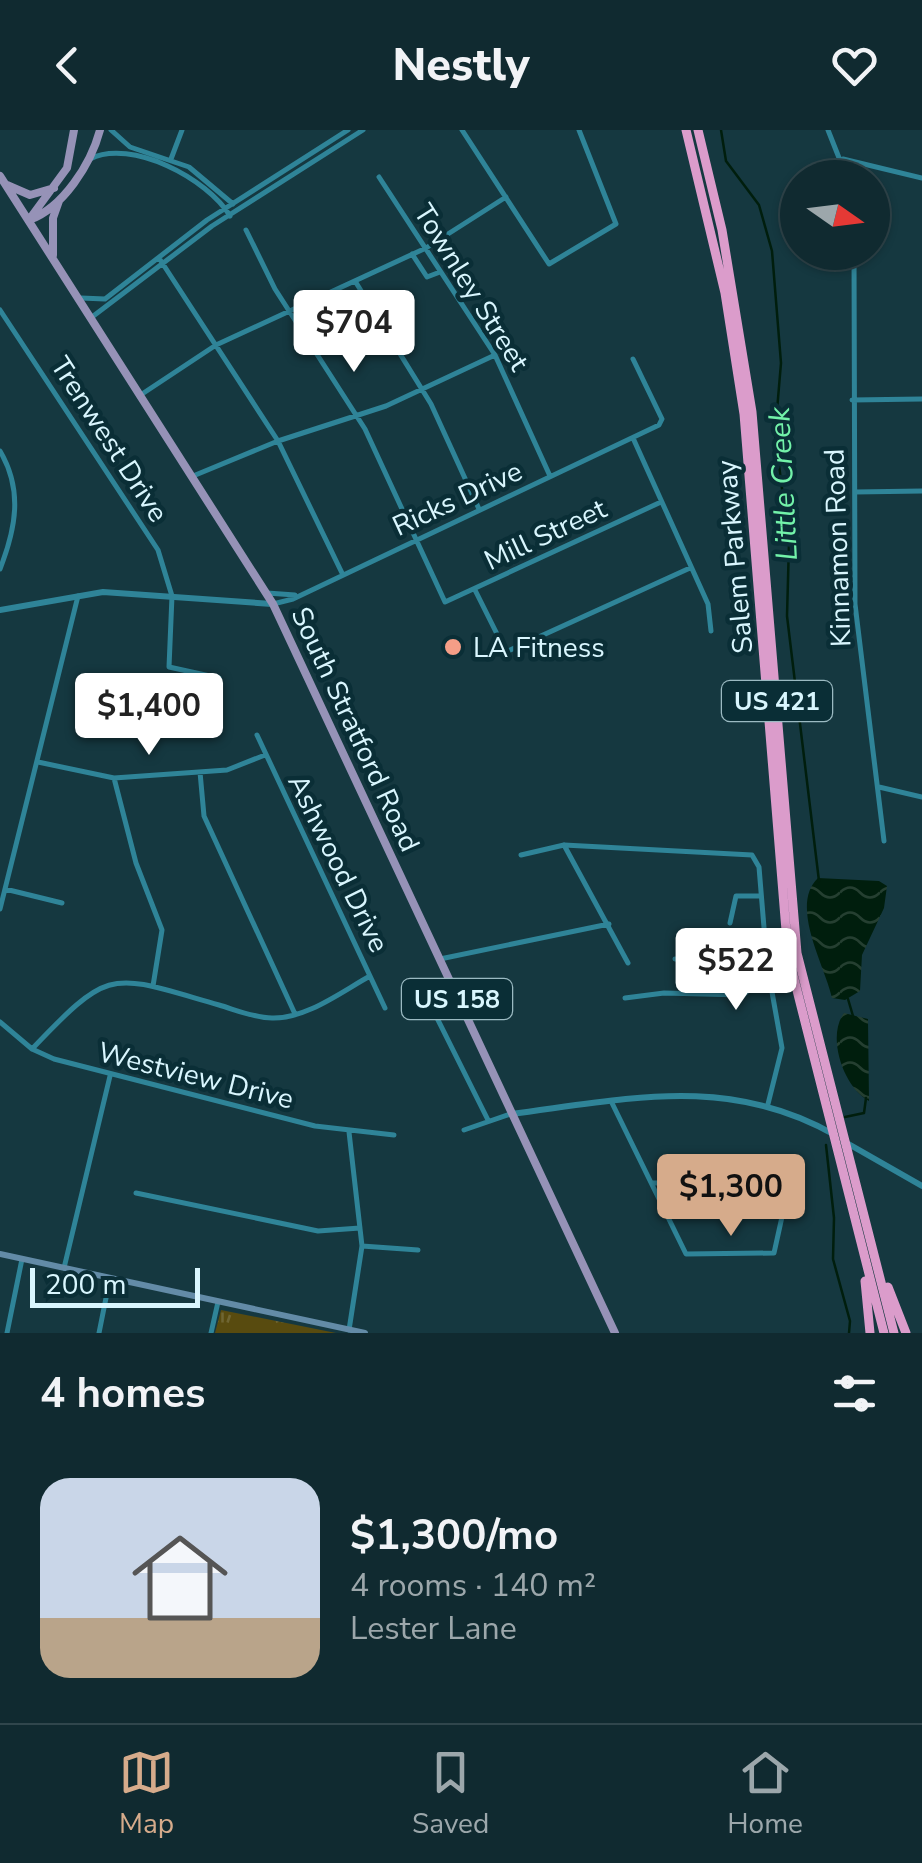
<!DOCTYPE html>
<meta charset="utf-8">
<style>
body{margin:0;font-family:"Nunito Sans",sans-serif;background:#1e363c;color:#f1f3f6;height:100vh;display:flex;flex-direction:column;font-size:38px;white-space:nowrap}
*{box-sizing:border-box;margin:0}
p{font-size:32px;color:#9ca7ab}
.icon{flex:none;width:55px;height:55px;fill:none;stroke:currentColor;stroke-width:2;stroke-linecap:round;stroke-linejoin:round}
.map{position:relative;height:1203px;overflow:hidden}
.drawer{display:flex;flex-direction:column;background:#102a30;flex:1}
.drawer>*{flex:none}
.needle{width:65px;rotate:104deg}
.fabs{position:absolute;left:780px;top:30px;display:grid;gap:20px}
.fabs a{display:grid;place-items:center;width:110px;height:110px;border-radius:50%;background:#102a30;box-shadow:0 2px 8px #0004,0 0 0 2px #30464c;font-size:50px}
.scale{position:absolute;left:30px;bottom:25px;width:170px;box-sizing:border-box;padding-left:10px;border:5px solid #d9f6fe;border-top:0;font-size:28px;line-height:35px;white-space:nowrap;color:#d9f6fe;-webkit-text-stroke:8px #0a2e36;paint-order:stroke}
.price{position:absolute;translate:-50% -85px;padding:0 22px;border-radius:10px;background:#fff;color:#222;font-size:32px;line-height:65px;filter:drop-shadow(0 2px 5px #0008)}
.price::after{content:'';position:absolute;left:50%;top:60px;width:30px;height:22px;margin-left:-15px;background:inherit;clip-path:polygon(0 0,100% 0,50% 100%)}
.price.current{background:#d6ab8b;color:#111}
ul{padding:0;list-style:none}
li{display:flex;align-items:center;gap:30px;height:250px;padding:0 40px}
li span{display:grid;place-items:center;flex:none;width:280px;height:200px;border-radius:30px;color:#555}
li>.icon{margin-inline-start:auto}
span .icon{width:120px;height:120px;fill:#fffc;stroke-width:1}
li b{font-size:42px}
h2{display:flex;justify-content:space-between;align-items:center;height:120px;padding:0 40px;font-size:42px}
header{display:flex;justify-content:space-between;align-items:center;height:130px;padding:0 40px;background:#102a30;font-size:45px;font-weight:800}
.tab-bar{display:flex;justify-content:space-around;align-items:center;height:140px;border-top:2px solid #30464c;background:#102a30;font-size:28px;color:#9ca7ab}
.tab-bar a{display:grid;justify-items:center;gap:5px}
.tab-bar .current{color:#d6ab8b}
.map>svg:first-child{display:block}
.park{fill:url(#park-tufts)}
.water{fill:url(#water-waves)}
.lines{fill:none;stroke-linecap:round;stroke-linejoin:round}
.stream{stroke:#001e0d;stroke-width:2.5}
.minor{stroke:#2f8498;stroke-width:5}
.tertiary{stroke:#2f8498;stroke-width:6}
.secondary{stroke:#638ba7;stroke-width:6}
.primary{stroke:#9692b7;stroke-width:8}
.motorway{stroke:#db9ccb;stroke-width:9}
.poi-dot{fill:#f49e87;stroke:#0a2e36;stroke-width:4}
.labels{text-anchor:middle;stroke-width:9;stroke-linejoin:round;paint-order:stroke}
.shield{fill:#0a2e36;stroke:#9bbac2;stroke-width:2.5}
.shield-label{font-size:25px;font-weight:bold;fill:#d9f6fe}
.street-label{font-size:28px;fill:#d9f6fe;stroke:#0a2e36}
.poi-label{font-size:28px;fill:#d9f6fe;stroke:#0a2e36;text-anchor:start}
.water-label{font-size:30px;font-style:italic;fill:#72f2a9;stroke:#0a2e36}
</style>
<header><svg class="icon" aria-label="back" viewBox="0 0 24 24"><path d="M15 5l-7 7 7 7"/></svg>Nestly<svg class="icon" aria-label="heart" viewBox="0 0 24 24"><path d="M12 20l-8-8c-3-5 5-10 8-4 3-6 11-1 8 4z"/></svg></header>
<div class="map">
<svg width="922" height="1203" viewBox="0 0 922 1203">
<defs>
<pattern id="park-tufts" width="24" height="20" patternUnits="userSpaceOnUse" patternTransform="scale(2.5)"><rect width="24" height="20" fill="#584b0f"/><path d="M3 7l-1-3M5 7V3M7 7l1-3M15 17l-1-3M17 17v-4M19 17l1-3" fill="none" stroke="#6f6633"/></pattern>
<pattern id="water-waves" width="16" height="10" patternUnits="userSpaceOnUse" patternTransform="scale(2.5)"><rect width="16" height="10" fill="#001e0d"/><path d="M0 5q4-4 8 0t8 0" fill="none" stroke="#253f31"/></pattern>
</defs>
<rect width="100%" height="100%" fill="#153840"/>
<path class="park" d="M221,1180l115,23h1h-122z"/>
<path class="water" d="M818,748l61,3 8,5 -3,22 -22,47 -2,36 -15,9 -13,-2c-7,-32 -43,-93 -14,-120z
M844,883l24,6 1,82c-25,-13 -43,-64 -25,-88z"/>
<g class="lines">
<path class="stream" d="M721,0l5,31 33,44 13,46 9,112 -6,71 14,109 -2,73 32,265
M848,869l5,17
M845,987l19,-4 2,-15
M826,1015l8,73 -1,41 17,62 -1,12"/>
<path class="minor" d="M111,0l19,17 59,20 44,37
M462,0l87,134 67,-40 -37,-94
M828,0l19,48
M90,29c41,-21 118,20 140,57
M171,29l11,-29
M843,29l79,19
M379,47l116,178 55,121
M246,100l29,59 90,140 80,173 216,-100
M854,122l1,352 29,237
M412,124l15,23 13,-5
M159,128l119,183 64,132
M355,151l76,123 48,105
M81,168l24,1 102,-79 141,-90
M0,180l158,240 14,46 -3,71 50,11
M92,187l120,-91 151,-96
M139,266l77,-51 210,-97 80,-51
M852,270l70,-1
M633,308l75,166 3,27
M0,321c23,39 16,77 0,118
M193,346l85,-35 108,-35 109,-51
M855,362l67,-1
M475,460l31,62 184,-84
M267,463l28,2
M273,474l20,-5 366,-174 3,-6 -29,-60
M257,605l128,273
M38,632l76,16 113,-8 38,-15
M200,642l4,44 91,198
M114,648l22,85 26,67 -9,56
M879,657l43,10
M564,715l64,118
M521,725l43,-10 188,10 7,12 8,97 15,84 -14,56
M5,759l57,14
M0,779l78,-313
M730,793l6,-27h24
M440,829l169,-35
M675,829l92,5
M625,868l39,-5 79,2 8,-7 -1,-25
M429,872l59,118
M0,892l32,27 22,10 261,67 79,9
M32,919c80,-84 78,-75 187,-44 17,5 36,13 53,13 34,1 69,-26 98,-42
M611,971l75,153 88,-1 21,-95
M464,1000l46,-16
M349,1002l13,114 -13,84
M653,1053l137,-1
M136,1063l182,38 42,-3
M362,1116l56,4
M64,1138l46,-192
M7,1203l15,-74
M99,1203l11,-55
M211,1203l7,-31"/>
<path class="tertiary" d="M0,480l103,-18 169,12
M511,984c116,-15 217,-40 324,21
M845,1012l77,44"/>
<path class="secondary" d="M0,1124l365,79"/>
<path class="primary" d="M0,46l273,428 342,729
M7,55l23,10 24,-7
M31,87l36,-49 7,-38
M29,90c34,-12 62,-56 71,-90
M53,125v-37l6,-17"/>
<path class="motorway" d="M686,0l39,163 19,121 44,541 96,378
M698,0l24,100 30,182 45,541 97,380
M865,1151l5,52
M888,1157l18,46"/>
</g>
<circle class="poi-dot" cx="453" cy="517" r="10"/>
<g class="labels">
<g class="shield">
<rect x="722" y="551" width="110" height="40" rx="8"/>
<rect x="402" y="849" width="110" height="40" rx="8"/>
</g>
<g class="shield-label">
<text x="777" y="580">US 421</text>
<text x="457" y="878">US 158</text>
</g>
<g class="street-label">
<text transform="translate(472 157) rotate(58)" y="10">Townley Street</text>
<text transform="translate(110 309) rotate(57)" y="10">Trenwest Drive</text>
<text transform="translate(457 368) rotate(-25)" y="10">Ricks Drive</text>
<text transform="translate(545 404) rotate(-25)" y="10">Mill Street</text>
<text transform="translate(837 418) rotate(-92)" y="10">Kinnamon Road</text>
<text transform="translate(734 427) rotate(-95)" y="10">Salem Parkway</text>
<text transform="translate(356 599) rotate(65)" y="10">South Stratford Road</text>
<text transform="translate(339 733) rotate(64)" y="10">Ashwood Drive</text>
<text transform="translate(196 945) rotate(14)" y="10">Westview Drive</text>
</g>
<g class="poi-label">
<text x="473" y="527">LA Fitness</text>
</g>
<g class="water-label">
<text transform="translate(783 354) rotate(-93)" y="10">Little Creek</text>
</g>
</g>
</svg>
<div class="fabs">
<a><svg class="needle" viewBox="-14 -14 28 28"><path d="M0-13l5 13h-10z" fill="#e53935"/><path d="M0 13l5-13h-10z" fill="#9ca7ab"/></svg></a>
</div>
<div class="scale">200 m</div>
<b class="price" style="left:354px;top:245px">$704</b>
<b class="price" style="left:149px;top:628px">$1,400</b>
<b class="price" style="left:736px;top:883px">$522</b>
<b class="price current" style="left:731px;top:1109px">$1,300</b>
</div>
<section class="drawer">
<h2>4 homes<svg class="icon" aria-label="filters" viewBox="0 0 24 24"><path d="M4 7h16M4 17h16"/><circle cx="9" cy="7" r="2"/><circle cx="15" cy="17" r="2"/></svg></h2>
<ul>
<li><span style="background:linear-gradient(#c9d6e8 70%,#b9a48a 0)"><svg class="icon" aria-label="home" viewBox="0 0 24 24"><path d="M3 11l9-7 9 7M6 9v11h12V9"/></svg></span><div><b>$1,300/mo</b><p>4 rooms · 140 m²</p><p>Lester Lane</p></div></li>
</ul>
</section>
<nav class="tab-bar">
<a class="current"><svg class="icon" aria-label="map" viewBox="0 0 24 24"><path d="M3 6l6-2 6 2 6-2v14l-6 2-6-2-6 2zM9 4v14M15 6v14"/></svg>Map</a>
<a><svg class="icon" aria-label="saved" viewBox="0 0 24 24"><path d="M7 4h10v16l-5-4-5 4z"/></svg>Saved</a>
<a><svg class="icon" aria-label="home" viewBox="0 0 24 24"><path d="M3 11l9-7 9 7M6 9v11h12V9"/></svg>Home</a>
</nav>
